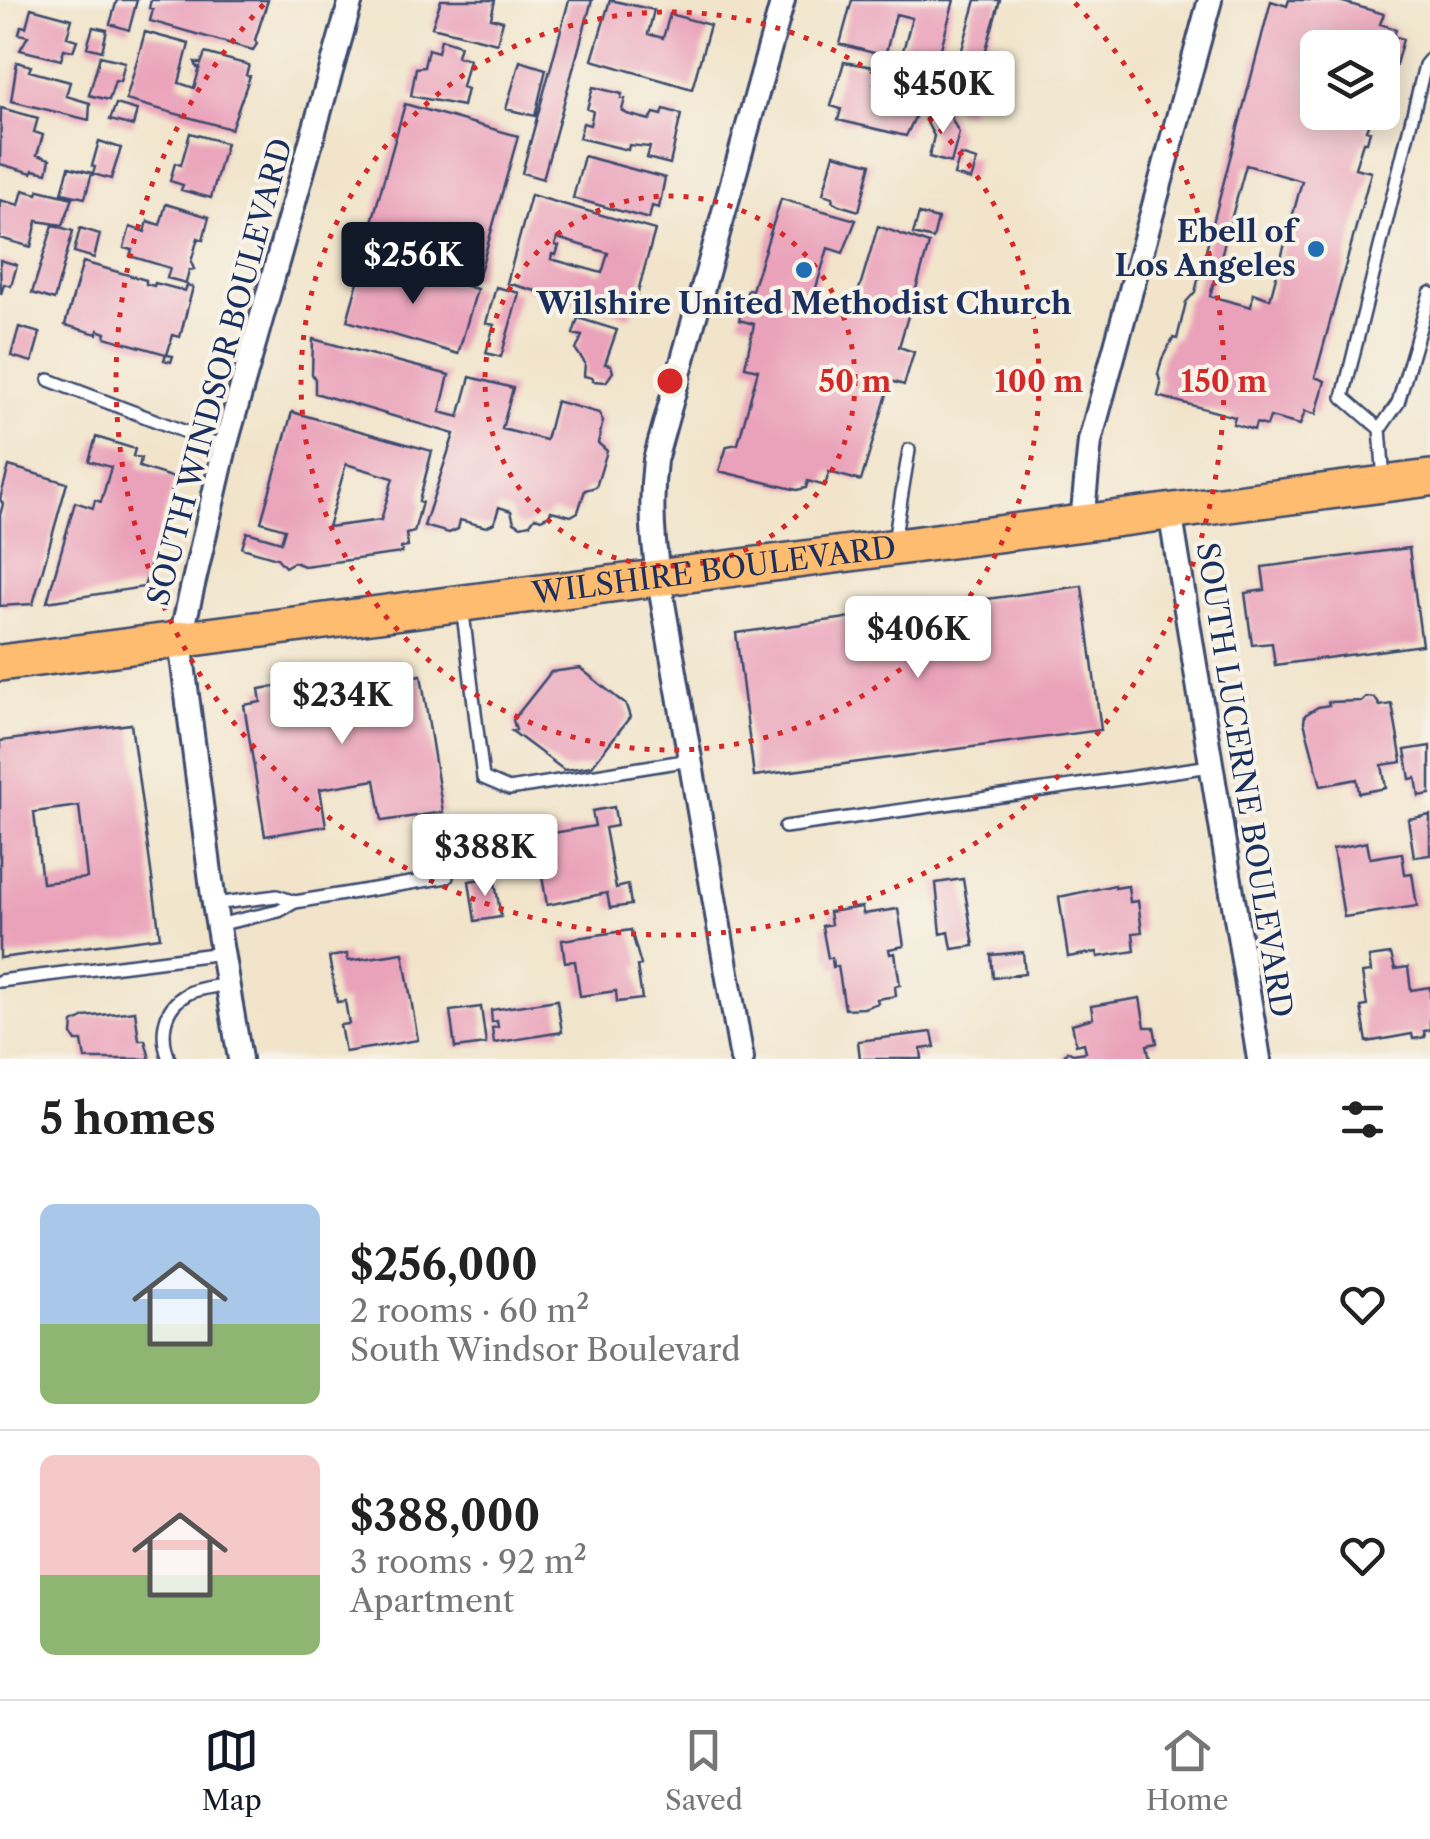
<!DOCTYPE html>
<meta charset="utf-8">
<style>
body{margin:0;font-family:"Libre Caslon Text",serif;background:#f6f6f6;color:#222;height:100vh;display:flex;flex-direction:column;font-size:38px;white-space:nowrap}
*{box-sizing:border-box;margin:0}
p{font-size:32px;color:#767676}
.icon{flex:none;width:55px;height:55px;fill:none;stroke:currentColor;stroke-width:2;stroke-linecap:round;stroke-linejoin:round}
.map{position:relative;height:1059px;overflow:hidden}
.drawer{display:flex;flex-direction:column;background:#fff;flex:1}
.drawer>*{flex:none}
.buttons{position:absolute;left:1300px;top:30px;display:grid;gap:20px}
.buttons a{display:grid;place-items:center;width:100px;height:100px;border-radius:15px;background:#fff;box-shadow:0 5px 25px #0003;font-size:50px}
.price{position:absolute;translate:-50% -85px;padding:0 22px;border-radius:10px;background:#fff;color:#222;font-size:32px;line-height:65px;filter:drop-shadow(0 2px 5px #0008)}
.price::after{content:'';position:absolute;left:50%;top:60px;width:30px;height:22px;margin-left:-15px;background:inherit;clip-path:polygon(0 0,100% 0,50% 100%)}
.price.selected{background:#111827;color:#fff}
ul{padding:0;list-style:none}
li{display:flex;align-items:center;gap:30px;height:250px;padding:0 40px}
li+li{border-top:2px solid #e0e0e0}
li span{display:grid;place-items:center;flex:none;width:280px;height:200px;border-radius:15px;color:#555}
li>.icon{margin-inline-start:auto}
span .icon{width:120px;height:120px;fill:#fffc;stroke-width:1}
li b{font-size:42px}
h2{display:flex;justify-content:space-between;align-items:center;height:120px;padding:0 40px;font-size:42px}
.dock{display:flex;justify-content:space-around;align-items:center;height:140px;border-top:2px solid #e0e0e0;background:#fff;font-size:28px;color:#767676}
.dock a{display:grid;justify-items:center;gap:5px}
.dock .selected{color:#111827}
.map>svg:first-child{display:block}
.building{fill:#eaa2ba;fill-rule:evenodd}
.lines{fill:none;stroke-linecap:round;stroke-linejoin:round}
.lane-casing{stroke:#3b4a6e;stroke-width:16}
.street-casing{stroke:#3b4a6e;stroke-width:28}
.primary-casing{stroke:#3b4a6e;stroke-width:40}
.lane{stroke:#fff;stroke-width:11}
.street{stroke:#fff;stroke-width:22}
.primary{stroke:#fdbc6f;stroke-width:35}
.ring{fill:none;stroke:#d62828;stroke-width:5;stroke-dasharray:5 10}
.poi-dot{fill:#1f6fb2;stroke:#f7f3e8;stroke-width:4}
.labels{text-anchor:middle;stroke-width:8;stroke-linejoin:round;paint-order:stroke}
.poi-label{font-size:30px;font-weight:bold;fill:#1b2f5e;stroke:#f7f3e8;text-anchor:end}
.street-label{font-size:30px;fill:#1b2f5e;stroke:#f7f3e8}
.centre{fill:#d62828;stroke:#f7f3e8;stroke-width:5}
.ring-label{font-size:30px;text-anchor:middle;font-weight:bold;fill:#d62828;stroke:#f7f3e8;stroke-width:8;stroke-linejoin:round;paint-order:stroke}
</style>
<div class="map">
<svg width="1430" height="1059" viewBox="0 0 1430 1059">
<rect width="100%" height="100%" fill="#f7f3e8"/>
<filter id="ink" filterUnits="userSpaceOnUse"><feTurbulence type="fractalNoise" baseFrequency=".01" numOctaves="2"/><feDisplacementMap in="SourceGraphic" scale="20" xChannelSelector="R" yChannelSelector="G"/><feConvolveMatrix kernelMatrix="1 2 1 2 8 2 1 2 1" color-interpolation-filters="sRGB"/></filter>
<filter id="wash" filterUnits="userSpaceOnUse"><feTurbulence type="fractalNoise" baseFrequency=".0048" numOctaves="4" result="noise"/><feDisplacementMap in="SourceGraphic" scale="40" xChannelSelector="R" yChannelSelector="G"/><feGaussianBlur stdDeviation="2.25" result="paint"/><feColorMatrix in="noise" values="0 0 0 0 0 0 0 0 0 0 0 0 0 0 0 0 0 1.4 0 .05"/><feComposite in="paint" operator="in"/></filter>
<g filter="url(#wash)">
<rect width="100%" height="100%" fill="#f1e4ca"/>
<g id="blocks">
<path class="building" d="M117,0h20l-8,30 -19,-6z
M151,0h117l-13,40 2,4 -4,6 -103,-29 3,-12 -4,-1z
M441,0h54l-4,18 12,3 -6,22 -65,-16z
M569,0h23l-49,179 -21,-6z
M610,0l44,10 -6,24 15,4 7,-24 40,11 -18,64 -100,-29z
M852,0h102l-20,74 -35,-9 13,-47 -16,-4 -11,42 -45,-12z
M976,0h24l-23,81 -19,-5 2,-8 -3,-1z
M1289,0h47l48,14 -4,10 16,5 -2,7 9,3 -8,29 -9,-3 -2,10 -2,-27h-64v64h55l-7,18 4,1 -3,11h-4l-8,26 16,4 -56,205 10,4 -9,33 -11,-3 -5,14 -30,-8 -3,9 -11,-3 -2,7 -21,-6 2,-7 -77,-21 3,-12 -3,-10 4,-15 11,-21 4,1 9,-37 9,-10 76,-291 16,5zM1246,165l56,16 -32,118 -17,-6 -2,14 -41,-11z
M31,8l41,11 -5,18 10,3 -4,11 -9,-2 -3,11 -41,-10 8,-14 -9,-2 2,-8 5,1z
M93,27l14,3 -5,21 -15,-4z
M145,32l44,12 -10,39 15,5 6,-21 -3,1 -2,-6 6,2 4,-11 44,12 -3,10 4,1 -19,53 -105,-29z
M441,39l19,6 -3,11 12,3 -7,28 5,2 -4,17 -52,-10 5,-28 8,-1 4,-18 10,3z
M100,56l25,6 -5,20 -5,-1 -6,19 -20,-5z
M520,61l26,8 -11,47 -29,-7z
M17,62l14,4 -2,5 41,11 -4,14 24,7 -1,17 -78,-19z
M844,62l35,6 -5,16 21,5 3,-11 21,6 -8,29 5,2 -10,21 -68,-16 3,-11 -10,-3z
M960,86l14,4 -6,23 -15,-4z
M593,87l29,7 -1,4 4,1 -3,11 5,4 23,6 4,-7 8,2 2,-6 17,5 -11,50 -23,-6 3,-11 -21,-2 -1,5 -49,-12 4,-15 7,2 3,-14 -6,-2z
M116,104l21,6 -4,16 -23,-6z
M405,104l113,32 -40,143 -113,-32z
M1,108l37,10 -4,14 9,3 -6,20 13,4 -3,14 -14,-3 -1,3 -32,-9z
M946,108l13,25 -8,30 -22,-6 5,-21 -9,-17z
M190,133l36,10 -15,55 -30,-8 2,-5 -13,-4 5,-18 6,2z
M99,141l22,7 -10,31 -18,-5 2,-7 -3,-1z
M834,154l37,10 -12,47 -20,-6 -7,-4 1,-4 -10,-3z
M960,155l17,5 -6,20 -17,-5z
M584,156l81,22 -6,30 -7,-2 -3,13 -76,-21z
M69,167l23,6 -7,25 -23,-5z
M23,190l14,4 2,-4 34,8 -10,27 -26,-4 -6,26 -31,-9v-38l19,5z
M531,195l124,35 -24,87 -124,-34zM557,238l51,15 -6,20 -51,-14 1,-5 4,1 3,-9 -4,-1z
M781,199l75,21 -13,33 -15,-5 -16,53 40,12 26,-87 51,18 -30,103 15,5 -10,33 -13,-4 -30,100 -32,-9 -4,14 -17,-5 -2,7 -9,2 -78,-19 8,-25 11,-2 20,-74 -13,-3 9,-43 -15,-4 9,-31 4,1z
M166,204l43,13 -6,23 -5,-2 -7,24 3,7 -5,1 -3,13 -19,-5 3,-10 -40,-12 2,-6 -8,-2 6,-21 15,5 3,-11 12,4z
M919,214l19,5 -5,20 -20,-5z
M53,225l20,6 -19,69 -22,-7z
M80,228l20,6 -6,24 -20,-6z
M0,260l17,5 -6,21 -7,-2 -3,10z
M364,260l20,6 -2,7 10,3h4l2,-6 23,7 1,-4 55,16 -19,65 -111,-33z
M83,262l63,18v4l8,2 1,-3 30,8 2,-6 6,2 -13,50 -7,-2 -6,20 6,1 -2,6 -7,-2 2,-6 -61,-17 1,-4 -8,-3 -1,4 -32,-9z
M496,287l23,6 -18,64 -15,-4 8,-28 -8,-2z
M578,318l39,12 -12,34 6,1 2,7 -7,10 -13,-1v-3l-9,-2 1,-13 -9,-13 6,-14 -9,-2z
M19,327l21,6 -8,29 -21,-6z
M313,339l136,36 -9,37 19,5 11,-40 43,11 -11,41 44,11 10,-39 43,12 4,8 -5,22 9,8 -11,36 -11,3 -7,22 -7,4 -20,-5 -2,4 -8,4 -6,-2 -5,7 -9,2 -7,-4 -3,-11 -12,-4 -5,16 -8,4 -26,-7 -2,9 -9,4 -25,-7 30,-92 -139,-41v-14l-3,-5z
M292,412l140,39 -13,50 3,1 -8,30 -8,2 2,13 -7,1 1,5 -98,13 -10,-4 -9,5 -8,-9 -35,-10 5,-16 34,10 4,-13 -24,-7zM346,464l47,14 -12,42 -53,7z
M96,437l39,12 -2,7 8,2 -2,9 36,11 -31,109 -97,15 28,-100 18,6 2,-8 6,2 10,-35 -22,-6z
M9,466l58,17 -34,121 -33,2v-91l3,-11 -3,-5z
M1409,548l13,97 -147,20 -3,-22 -20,2 -7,-52 20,-3 -3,-23z
M1082,586l19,144 -347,46 -18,-143z
M401,666l2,12 18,-3 22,137 -61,9 -7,-41 -55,9 6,37 -61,10 -21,-131 17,-3 -2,-13z
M580,668l46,37 4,12 -38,49 -28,4 -52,-39 4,-1 -3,-10 38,-48z
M1366,697l9,1 5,8 12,-2 10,58 -20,3 4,23 -27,5 -2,-14 -36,7 -17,-64 1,-7 13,-8 11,-2 -1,-3 34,-1z
M131,724l29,213 -160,21v-217zM79,806l8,72 -45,5 -8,-71z
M1430,746v48l-11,2 -3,-18 -6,1 -5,-29z
M614,807l3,19 -12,2 11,60 12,-3 3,20 -21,3 -3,-15 -60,12 -12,-69 60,-10 -3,-15z
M1430,815v40l-16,2 -6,-38z
M1367,842l3,16 32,-5 3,21 7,-1 5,33 -73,11 -11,-68z
M494,877l7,40 -26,4 -6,-40z
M963,879l11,67 -22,3 -3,-17 -8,2 -5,-51z
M1115,885v3l13,-2 2,16 8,-1 4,31 -9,1 2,18 -37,6 -1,-5 -29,5 -9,-60z
M862,907l1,7 35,-5 6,37 -15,3 1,5 5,-1 5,32 -5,1 1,10 -19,3 1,4 -14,5 -19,1 -7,-43 -5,1 -1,-9h-4l-6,-32 9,-2 -2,-12z
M631,930l10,35 -4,1 5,33 -25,3 -1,-11 -36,5 -5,-35 -10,1 -3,-22z
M1023,952l2,22 -32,4 -2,-23z
M403,953l15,87 -73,12 -5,-27 9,-1 -4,-23 -8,1 -8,-45 18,-3 1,7z
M1391,954l4,15 13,-2 3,23 19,-3v43l-6,1 1,6 -12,2 -1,-5 -45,8 -6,-35 6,-1 -5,-33 9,-1 -2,-15z
M1140,998l5,29h9l3,16 -10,2 3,14h-88l5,-8 6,3 13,-2 -2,-9 -8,2 -4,-21 21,-6 -2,-12z
M557,1000l5,32 -68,11 -2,-15 6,-1 -1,-6 -5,1 -1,-12z
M481,1007l5,37 -31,4 -5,-37z
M135,1011l4,29h6l5,19h-65l-3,-18h-6l-4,-6 1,-12 12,-6z
M932,1032l3,15 -14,2 1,10h-62l-2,-18z"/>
</g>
</g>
<g filter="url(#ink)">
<use href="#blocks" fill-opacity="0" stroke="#3b4a6e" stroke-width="2.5"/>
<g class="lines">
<g class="lane-casing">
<path id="lane" d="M49,380l176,67
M1380,429l-37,-32 82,-332 5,-6
M1384,480l-4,-51 18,-26 32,-110
M894,542l15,-92
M462,605l21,173 26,11 181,-29
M785,827l426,-61
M214,904l63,-8 18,6
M217,925l62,-14 16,-9 152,-25
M0,981l222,-28
M169,1059c-9,-23 -7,-51 18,-65 10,-6 28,-7 40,-10"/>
</g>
<g class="street-casing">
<path id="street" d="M1170,511l89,548
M1082,522l8,-81 120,-441
M240,1059l-26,-155 -34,-263 45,-194 126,-447
M742,1059l-83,-479c-7,-41 -9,-78 -4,-120l128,-460"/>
</g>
<g class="primary-casing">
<g id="primary">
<path id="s1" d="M0,663l1430,-185"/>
</g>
</g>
<use href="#lane" class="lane"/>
<use href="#street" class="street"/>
<use href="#primary" class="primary"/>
</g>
</g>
<g class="ring">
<circle cx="670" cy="381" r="185"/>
<circle cx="670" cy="381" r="369"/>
<path d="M1075 3A554 554 0 1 1 265 3"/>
</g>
<g class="poi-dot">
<circle cx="1316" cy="249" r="10"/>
<circle cx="804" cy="270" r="10"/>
</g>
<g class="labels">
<g class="poi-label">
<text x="1296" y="242">Ebell of<tspan x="1296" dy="34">Los Angeles</tspan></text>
<text x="804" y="314" text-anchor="middle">Wilshire United Methodist Church</text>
</g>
<g class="street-label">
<text transform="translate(220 372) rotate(-75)" y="10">SOUTH WINDSOR BOULEVARD</text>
<text dy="10" stroke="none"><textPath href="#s1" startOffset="720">WILSHIRE BOULEVARD</textPath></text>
<text transform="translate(1244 780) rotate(81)" y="10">SOUTH LUCERNE BOULEVARD</text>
</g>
</g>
<circle cx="670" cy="381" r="15" class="centre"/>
<g class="ring-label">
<text x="855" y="392">50 m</text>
<text x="1039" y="392">100 m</text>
<text x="1224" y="392">150 m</text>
</g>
</svg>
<div class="buttons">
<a><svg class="icon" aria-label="layers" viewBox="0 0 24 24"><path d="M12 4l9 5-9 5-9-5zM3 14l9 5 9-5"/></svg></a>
</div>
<b class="price" style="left:943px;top:136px">$450K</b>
<b class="price selected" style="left:413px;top:307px">$256K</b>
<b class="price" style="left:918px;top:681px">$406K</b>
<b class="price" style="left:342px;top:747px">$234K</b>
<b class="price" style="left:485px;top:899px">$388K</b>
</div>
<section class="drawer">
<h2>5 homes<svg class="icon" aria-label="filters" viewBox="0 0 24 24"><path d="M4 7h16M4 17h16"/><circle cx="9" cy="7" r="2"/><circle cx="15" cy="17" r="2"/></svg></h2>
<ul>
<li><span style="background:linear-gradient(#a9c7e8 60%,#8fb573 0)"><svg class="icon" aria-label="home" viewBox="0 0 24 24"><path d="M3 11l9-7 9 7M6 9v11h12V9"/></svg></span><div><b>$256,000</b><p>2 rooms · 60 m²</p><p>South Windsor Boulevard</p></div><svg class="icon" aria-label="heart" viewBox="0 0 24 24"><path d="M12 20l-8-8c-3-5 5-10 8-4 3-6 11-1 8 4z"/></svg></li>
<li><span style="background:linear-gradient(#f6c9c9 60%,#8fb573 0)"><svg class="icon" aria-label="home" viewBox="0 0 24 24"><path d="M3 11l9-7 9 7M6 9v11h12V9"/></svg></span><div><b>$388,000</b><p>3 rooms · 92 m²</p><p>Apartment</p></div><svg class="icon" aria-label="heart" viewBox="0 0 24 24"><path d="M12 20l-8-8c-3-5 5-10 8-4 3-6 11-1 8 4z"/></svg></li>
</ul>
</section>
<nav class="dock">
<a class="selected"><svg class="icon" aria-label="map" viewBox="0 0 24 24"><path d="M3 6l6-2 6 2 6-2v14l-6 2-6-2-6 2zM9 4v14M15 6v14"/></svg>Map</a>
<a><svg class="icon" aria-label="saved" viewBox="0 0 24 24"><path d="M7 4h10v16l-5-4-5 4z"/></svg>Saved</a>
<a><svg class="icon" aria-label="home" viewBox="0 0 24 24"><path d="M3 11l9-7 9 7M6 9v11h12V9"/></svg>Home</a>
</nav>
